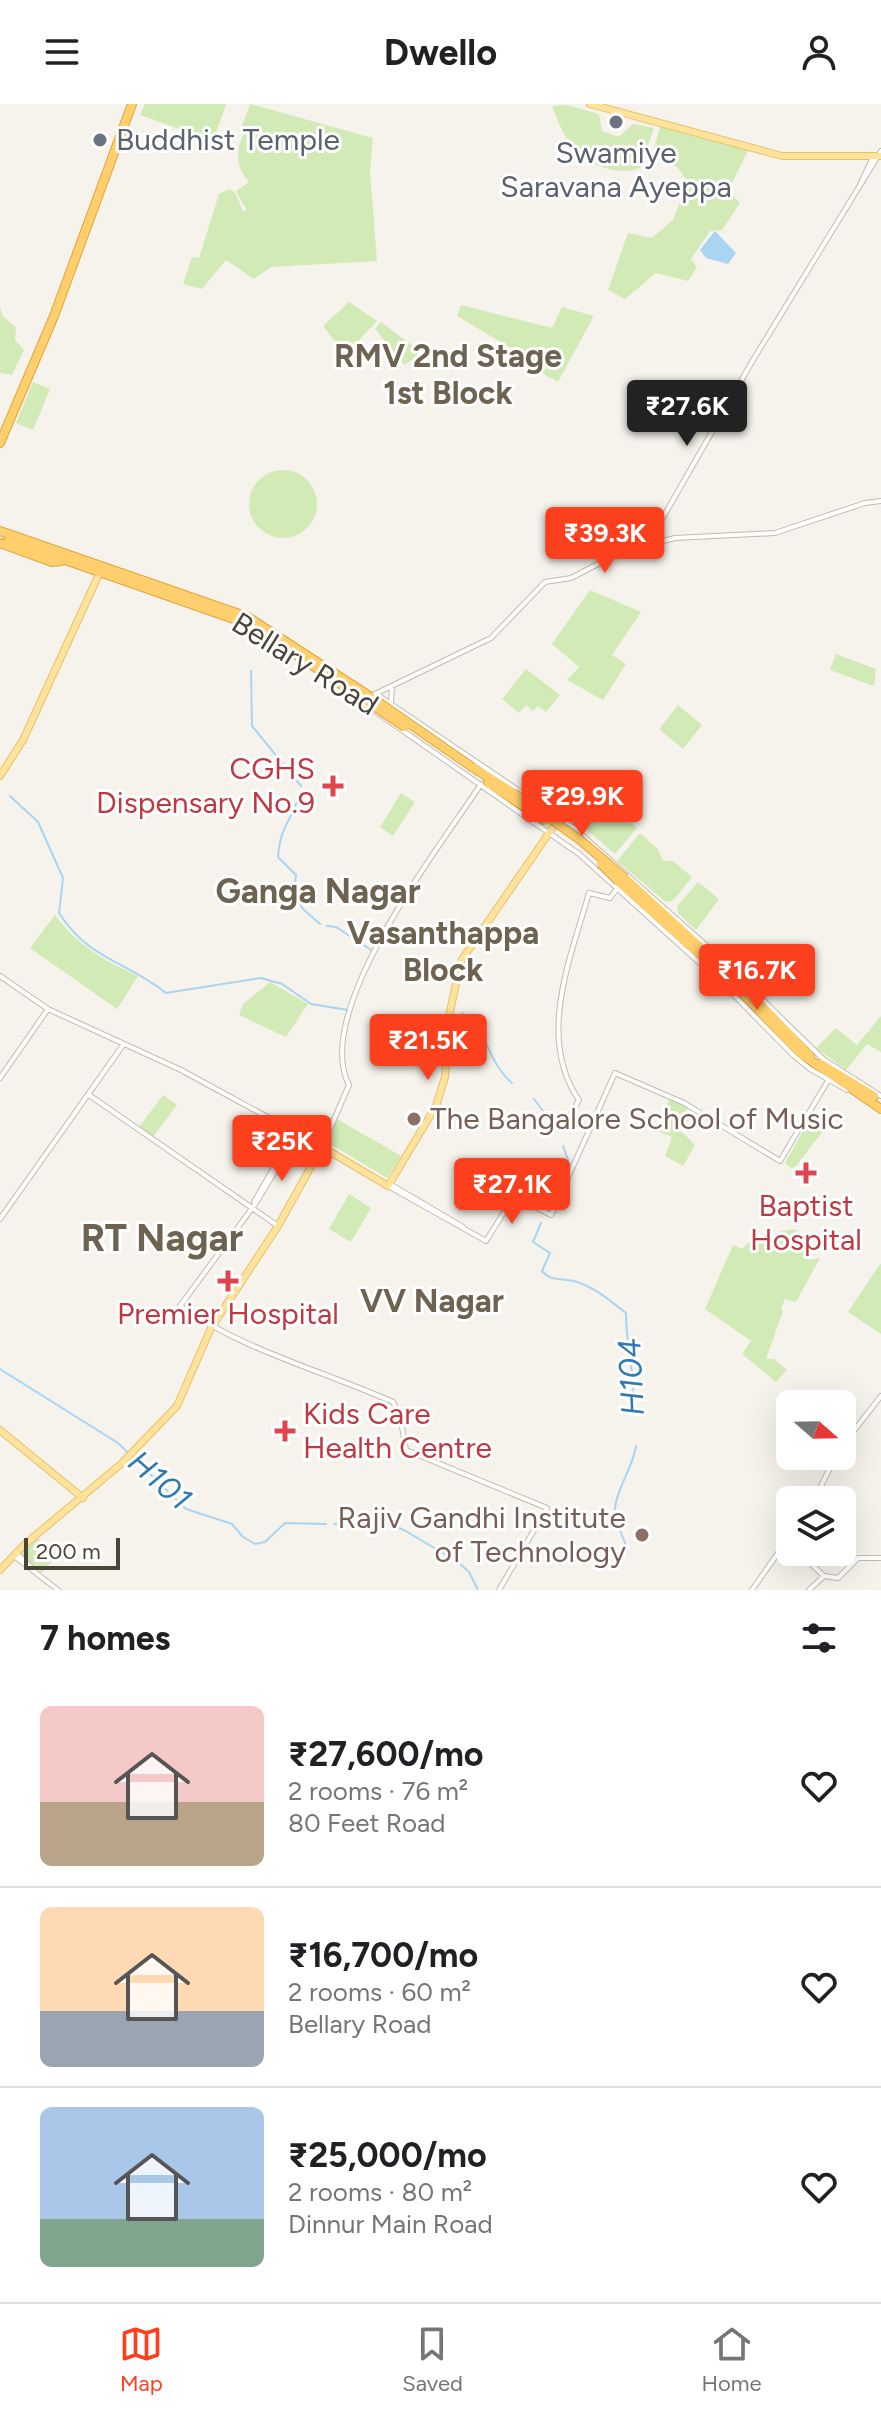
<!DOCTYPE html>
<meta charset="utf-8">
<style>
body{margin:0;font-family:Figtree,sans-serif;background:#f2f2f2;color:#202124;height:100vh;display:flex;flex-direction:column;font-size:30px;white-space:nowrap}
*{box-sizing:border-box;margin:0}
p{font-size:26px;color:#757577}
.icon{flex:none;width:44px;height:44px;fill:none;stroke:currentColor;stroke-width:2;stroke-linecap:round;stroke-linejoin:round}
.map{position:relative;height:1486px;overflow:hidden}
.side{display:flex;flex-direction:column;background:#fff;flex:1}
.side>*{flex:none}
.needle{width:52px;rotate:110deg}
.fabs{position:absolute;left:776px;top:1286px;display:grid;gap:16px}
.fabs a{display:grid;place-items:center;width:80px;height:80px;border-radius:12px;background:#fff;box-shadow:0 8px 32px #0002;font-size:40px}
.scale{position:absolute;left:24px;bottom:20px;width:96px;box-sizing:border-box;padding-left:8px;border:4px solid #4b4439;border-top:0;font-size:22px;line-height:28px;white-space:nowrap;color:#4b4439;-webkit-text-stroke:6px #fff;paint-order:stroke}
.price{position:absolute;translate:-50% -68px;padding:0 18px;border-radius:8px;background:#fc3f1d;color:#fff;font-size:26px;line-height:52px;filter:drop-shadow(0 2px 4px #0008)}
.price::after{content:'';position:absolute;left:50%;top:48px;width:24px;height:18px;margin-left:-12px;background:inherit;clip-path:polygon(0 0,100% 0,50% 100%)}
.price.active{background:#222;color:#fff}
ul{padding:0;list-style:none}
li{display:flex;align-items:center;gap:24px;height:200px;padding:0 40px}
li+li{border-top:2px solid #e0e0e0}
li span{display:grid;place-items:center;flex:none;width:224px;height:160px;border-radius:12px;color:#555}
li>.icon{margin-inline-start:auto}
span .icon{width:96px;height:96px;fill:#fffc;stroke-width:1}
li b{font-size:34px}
h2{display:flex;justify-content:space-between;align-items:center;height:96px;padding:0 40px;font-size:34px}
header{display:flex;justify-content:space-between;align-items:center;height:104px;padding:0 40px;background:#fff;font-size:36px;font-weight:700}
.tab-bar{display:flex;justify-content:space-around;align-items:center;height:112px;border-top:2px solid #e0e0e0;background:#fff;font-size:22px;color:#757577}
.tab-bar a{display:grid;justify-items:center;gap:4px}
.tab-bar .active{color:#fc3f1d}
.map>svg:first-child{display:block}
.green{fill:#d2eab5}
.water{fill:#a9d4f2}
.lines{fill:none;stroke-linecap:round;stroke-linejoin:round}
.stream{stroke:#a9d4f2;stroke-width:2}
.minor-casing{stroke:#c2bbae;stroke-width:6}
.major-casing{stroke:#e6c16a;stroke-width:8}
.highway-casing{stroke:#e0a43c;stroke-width:10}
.minor{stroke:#fff;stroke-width:4}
.major{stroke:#ffe39c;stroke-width:6}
.highway{stroke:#ffcf6e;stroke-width:8}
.highway-bridge-casing{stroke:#e0a43c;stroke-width:10;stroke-linecap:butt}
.highway-bridge{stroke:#ffcf6e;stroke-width:8}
.worship-dot{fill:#6b7280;stroke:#fff;stroke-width:3}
.health-dot{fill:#e0444e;stroke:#fff;stroke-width:3}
.education-dot{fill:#8d6e63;stroke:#fff;stroke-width:3}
.labels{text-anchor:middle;stroke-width:6;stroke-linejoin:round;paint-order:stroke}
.worship-label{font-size:30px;fill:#5b616d;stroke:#fff;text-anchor:start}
.street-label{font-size:30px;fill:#4b4439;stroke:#fff}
.health-label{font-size:30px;fill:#be3a42;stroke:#fff}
.education-label{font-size:30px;fill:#785e54;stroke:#fff;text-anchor:start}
.neighbourhood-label{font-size:32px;font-weight:bold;fill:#6e6250;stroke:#fff}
.water-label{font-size:32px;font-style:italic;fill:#2e7ab2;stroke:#fff}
.quarter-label{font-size:34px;font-weight:bold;fill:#6e6250;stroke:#fff}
.district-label{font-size:38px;font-weight:bold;fill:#6e6250;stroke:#fff}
</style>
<header><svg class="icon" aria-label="menu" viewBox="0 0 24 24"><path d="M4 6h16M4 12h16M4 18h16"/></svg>Dwello<svg class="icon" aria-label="person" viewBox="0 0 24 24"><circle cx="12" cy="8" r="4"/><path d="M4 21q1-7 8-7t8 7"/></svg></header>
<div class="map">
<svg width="881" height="1486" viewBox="0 0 881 1486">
<rect width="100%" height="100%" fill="#f6f3ec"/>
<path class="green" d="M145,0h80l1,1 -13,36 -73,-26z
M250,0l123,34 -3,34 7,89 -106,6 -17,12 -28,-19 -24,29 -19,-5 9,-27 7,1 20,-64 11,-5 5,3 8,20 3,-3 -10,-18 13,-9c-14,-15 -14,-33 -4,-51l-4,-3z
M567,1l32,9 3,17 17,6 14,-13 21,4 -14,40c-16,8 -47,-1 -61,-13 -11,-10 -21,-33 -26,-46v-3z
M661,21l88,24 -21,42 12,12 -18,27 -12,1 -19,28 6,8 -9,14 -32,-8 -31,26 -17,-9 20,-57 24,5 21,-18 15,-38 -10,-14 -25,-17z
M349,198l28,19 -32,34 -22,-29z
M461,201l91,23 10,-21 32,9 -36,66 -35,-19 3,-6 -69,-41z
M0,203l3,9 13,12 -1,12 9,10 -12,25 -12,-2z
M381,218l41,31 -18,12 -29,-36z
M33,278l17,7 -17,41 -17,-7z
M645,298l35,15 -7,15 -39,-19z
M249 400a34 34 0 1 1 68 0a34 34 0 1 1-68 0Z
M590,486l51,22 -29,43 14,9 -23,36 -36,-20 12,-13 -27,-23z
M836,550l40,15 -2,17 -44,-16z
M526,565l34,26 -14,17 -8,-6 -5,5 -7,-6 -7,8 -17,-14z
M678,601l24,20 -19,24 -24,-20z
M401,689l14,9 -22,34 -13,-9z
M602,694l35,30 -22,26 -35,-30z
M640,729l18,16 5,12h10l19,16 -18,23 -8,2 -49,-41z
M698,778l21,17 -23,31 -18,-17 -1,-7z
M55,811c21,29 49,46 83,61l-21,33 -87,-61z
M270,878l38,22 -22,33 -47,-22 4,-11z
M881,912v36l-14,-8 -21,26 -30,-22 20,-20 21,17z
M163,991l14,10 -24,32 -14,-10z
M670,994l18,10 -5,8 6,4 -8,11 14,14 -12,21 -18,-10 7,-19 -17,-7z
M811,1013l12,14 -30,39 -8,-7z
M337,1015l64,37 -14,22 -60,-36z
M349,1090l22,14 -20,34 -22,-13z
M795,1125l15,31 10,-2 -24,44 -11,-3 -4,9 2,3 -17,48h8l13,11 -11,12 -34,-28 9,-13 -46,-32 28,-64 9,4 11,-10 22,2 3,-9z
M880,1160h1v70l-33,-22z
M38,1434l19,17 -15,18 -23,-19z"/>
<path class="water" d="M715,127l21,22 -8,11 -22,-6 -6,-8z"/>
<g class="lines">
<path class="stream" d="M251,567l1,55 49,60
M10,692l28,26 25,56 -4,35c30,47 67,48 107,80l95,-15 21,6 29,20 37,6
M295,779l1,-8 -18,-18c2,-29 11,-33 20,-58
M295,790l8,15 17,15
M327,822l9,1 35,23
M462,909c26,18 26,50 50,70
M534,995l23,31
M563,1042l6,17 -4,9
M548,1102l14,-27
M541,1119l-8,19 17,11 -8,18c10,12 21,6 35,11 19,6 33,19 49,31 0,34 10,65 7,99
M0,1265l118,74 68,66 46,15 11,13 12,7 10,-2 20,-19 41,1
M334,1420l47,-4 23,10 54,32 11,10 9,18
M627,1448c-1,-16 -13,-25 -12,-43 1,-20 18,-41 21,-63"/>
<g class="minor-casing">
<path id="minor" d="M860,81l13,-28
M649,438l104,-182 128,-209
M375,590l116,-56 54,-56 26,-4 52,-27 52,-13 100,-5 90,-30 16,-2
M376,590l198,134 143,127 106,104 58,37
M362,598l217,152 144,130 71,72 16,13 37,21
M391,599l1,-17
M0,872l48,33 133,61 136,74
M0,974l48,-69
M89,991l189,131
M590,1025l-22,-10 11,-19c-43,-62 -8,-143 10,-207l21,5 7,-9
M298,1029l-42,70 -76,103c65,45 141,64 213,96l7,13 6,35 141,58 -48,82
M323,1041l26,-60c-38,-74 91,-238 132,-301
M390,1080l73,43
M388,1082l98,55 28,-45 37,19 64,-142 69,30 96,58 49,-82
M254,1098l41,-71
M0,1115l123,-174
M842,1342l39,-50
M814,1396l22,-44
M798,1448l26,24
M16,1449l19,18
M14,1452l44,34
M752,1486l38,-54
M809,1486l15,-14 14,2 20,-20h23"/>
</g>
<g class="major-casing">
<path id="major" d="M590,0l192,52h99
M0,672l23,-36 77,-168
M317,1040l71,42 48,-80 9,-29 4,-61 12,-55 99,-144
M0,1326l83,68
M0,1466l24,-25 97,-81 56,-58 34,-78 67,-102 45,-81"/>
</g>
<g class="highway-casing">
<path id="highway" d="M0,339l54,-127 78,-212
M0,427l248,86 129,84
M8,436l243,85 123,81
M0,439l52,19 9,-1
M472,663l42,26
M488,679l23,15
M625,774l124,114 61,64
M618,777l123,111 59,61 81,56
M821,960l53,32"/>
</g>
<use href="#minor" class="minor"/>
<use href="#major" class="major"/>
<use href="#highway" class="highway"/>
<g class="highway-bridge-casing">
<path id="highway-bridge" d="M377,597l95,66
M374,602l31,21
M514,689l65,46 46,39
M511,694l35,23
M601,760l17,17"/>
</g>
<use href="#highway-bridge" class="highway-bridge"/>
</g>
<g class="worship-dot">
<circle cx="616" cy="18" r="8"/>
<circle cx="100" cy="36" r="8"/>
</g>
<g class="health-dot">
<path d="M329 670h8v8h8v8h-8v8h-8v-8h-8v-8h8z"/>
<path d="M802 1057h8v8h8v8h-8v8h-8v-8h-8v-8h8z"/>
<path d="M224 1165h8v8h8v8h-8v8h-8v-8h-8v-8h8z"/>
<path d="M281 1315h8v8h8v8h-8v8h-8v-8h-8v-8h8z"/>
</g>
<g class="education-dot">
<circle cx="414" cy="1015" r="8"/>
<circle cx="642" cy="1431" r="8"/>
</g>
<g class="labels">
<g class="worship-label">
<text x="116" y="46">Buddhist Temple</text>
<text x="616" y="59" text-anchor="middle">Swamiye<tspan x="616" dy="34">Saravana Ayeppa</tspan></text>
</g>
<g class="street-label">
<text transform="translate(305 560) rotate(32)" y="10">Bellary Road</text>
</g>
<g class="health-label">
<text x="315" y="675" text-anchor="end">CGHS<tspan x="315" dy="34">Dispensary No.9</tspan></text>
<text x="806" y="1112">Baptist<tspan x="806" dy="34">Hospital</tspan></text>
<text x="228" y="1220">Premier Hospital</text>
<text x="303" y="1320" text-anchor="start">Kids Care<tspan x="303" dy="34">Health Centre</tspan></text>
</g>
<g class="education-label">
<text x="430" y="1025">The Bangalore School of Music</text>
<text x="626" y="1424" text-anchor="end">Rajiv Gandhi Institute<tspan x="626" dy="34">of Technology</tspan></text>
</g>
<g class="neighbourhood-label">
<text x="448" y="263">RMV 2nd Stage<tspan x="448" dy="37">1st Block</tspan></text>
<text x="443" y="840">Vasanthappa<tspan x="443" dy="37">Block</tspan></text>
<text x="432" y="1208">VV Nagar</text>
</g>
<g class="water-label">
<text transform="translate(631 1273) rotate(-93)" y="11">H104</text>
<text transform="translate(160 1376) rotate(41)" y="11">H101</text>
</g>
<g class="quarter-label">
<text x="318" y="799">Ganga Nagar</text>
</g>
<g class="district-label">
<text x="162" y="1147">RT Nagar</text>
</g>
</g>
</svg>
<div class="fabs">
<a><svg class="needle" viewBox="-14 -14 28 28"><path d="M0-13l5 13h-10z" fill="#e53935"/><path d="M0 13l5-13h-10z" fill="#757577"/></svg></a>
<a><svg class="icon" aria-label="layers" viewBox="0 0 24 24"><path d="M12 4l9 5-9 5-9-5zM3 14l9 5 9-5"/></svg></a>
</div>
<div class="scale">200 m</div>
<b class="price active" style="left:687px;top:344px">₹27.6K</b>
<b class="price" style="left:605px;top:471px">₹39.3K</b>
<b class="price" style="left:582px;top:734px">₹29.9K</b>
<b class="price" style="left:757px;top:908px">₹16.7K</b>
<b class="price" style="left:428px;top:978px">₹21.5K</b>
<b class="price" style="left:282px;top:1079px">₹25K</b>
<b class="price" style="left:512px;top:1122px">₹27.1K</b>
</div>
<section class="side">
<h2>7 homes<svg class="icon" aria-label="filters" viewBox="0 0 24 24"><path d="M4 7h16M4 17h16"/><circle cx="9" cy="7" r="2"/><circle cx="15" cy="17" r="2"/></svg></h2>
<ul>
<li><span style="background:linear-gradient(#f6c9c9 60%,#b9a48a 0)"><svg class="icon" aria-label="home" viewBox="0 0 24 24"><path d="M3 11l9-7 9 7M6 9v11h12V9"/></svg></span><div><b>₹27,600/mo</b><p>2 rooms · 76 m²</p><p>80 Feet Road</p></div><svg class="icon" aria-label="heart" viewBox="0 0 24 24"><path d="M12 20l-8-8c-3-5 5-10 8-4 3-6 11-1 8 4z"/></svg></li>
<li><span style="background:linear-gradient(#ffd9b3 65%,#9aa5b1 0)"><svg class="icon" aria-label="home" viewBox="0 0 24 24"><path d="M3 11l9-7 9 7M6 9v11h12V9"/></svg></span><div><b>₹16,700/mo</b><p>2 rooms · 60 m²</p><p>Bellary Road</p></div><svg class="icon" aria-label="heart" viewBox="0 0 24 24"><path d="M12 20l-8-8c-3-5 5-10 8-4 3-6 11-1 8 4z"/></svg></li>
<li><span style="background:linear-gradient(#a9c7e8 70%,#7fa58c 0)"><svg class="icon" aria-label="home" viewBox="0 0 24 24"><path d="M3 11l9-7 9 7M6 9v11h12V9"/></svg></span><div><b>₹25,000/mo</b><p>2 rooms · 80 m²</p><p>Dinnur Main Road</p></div><svg class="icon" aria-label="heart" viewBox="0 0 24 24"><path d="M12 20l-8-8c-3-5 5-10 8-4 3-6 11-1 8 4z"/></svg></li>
</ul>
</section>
<nav class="tab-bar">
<a class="active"><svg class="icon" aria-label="map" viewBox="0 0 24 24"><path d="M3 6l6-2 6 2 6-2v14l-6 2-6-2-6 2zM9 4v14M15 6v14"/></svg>Map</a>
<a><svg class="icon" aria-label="saved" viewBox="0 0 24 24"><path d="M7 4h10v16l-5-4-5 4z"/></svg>Saved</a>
<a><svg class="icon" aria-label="home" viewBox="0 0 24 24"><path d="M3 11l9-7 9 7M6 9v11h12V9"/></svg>Home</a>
</nav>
